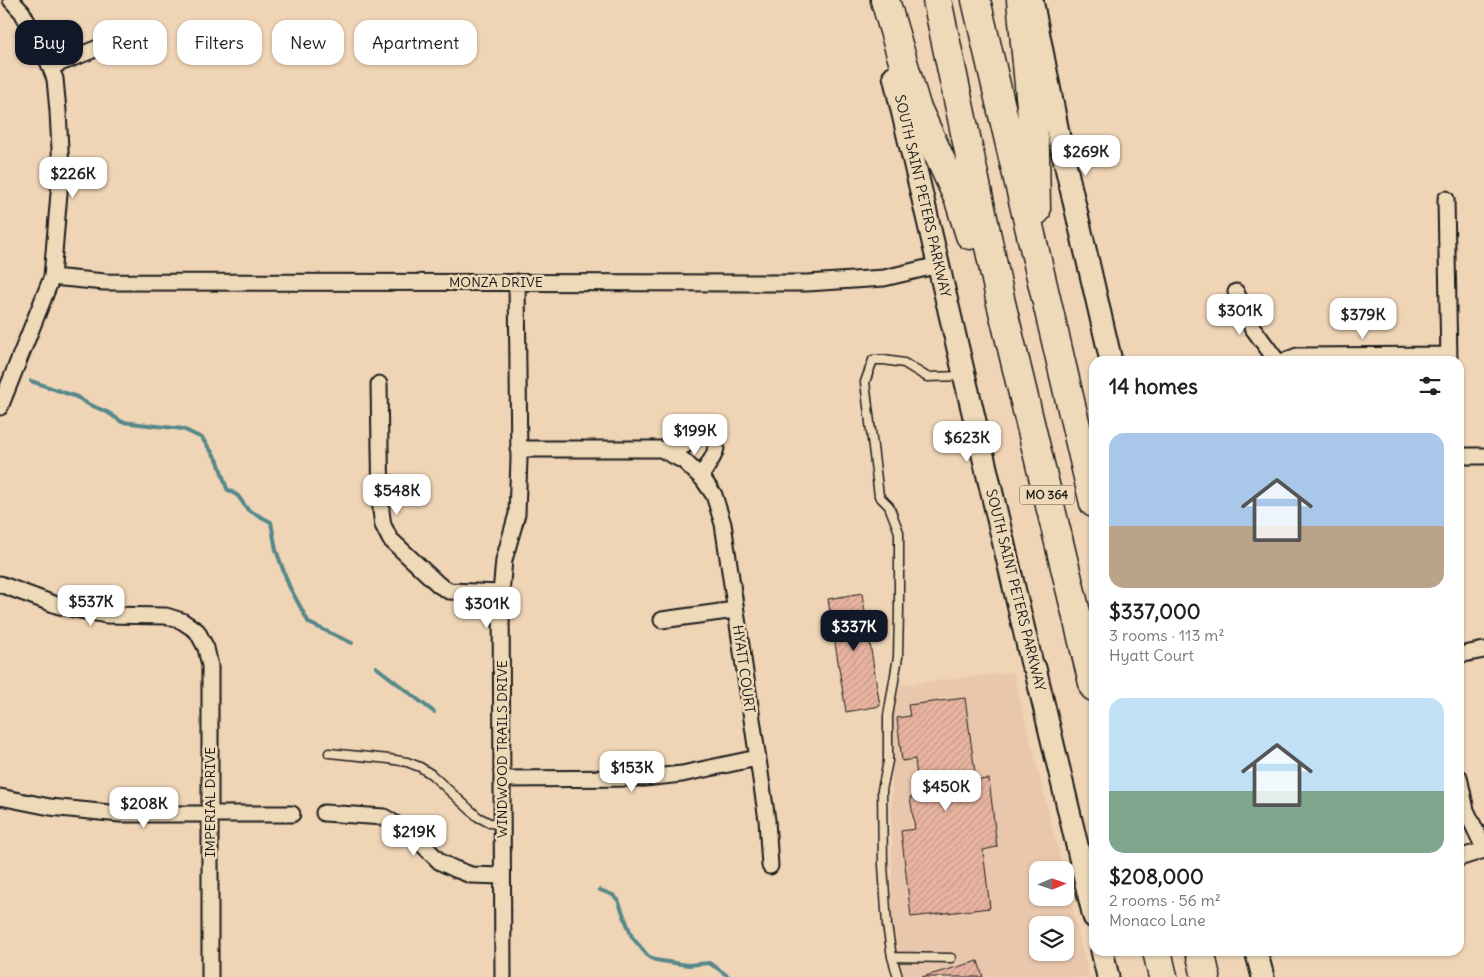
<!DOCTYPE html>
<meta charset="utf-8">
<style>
body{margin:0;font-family:Delius,sans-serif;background:#f6f6f6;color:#202124;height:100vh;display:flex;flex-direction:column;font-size:19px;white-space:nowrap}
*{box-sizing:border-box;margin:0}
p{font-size:16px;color:#757577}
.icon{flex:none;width:28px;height:28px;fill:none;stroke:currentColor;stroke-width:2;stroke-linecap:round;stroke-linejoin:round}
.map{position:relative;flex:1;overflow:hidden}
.side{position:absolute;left:1089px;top:356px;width:375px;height:600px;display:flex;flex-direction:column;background:#fff;border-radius:15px;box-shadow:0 1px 4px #0004}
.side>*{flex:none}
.banner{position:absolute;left:15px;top:20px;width:475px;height:45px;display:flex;gap:10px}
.needle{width:32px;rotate:88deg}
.fabs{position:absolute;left:1029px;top:861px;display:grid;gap:10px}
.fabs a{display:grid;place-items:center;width:45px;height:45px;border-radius:10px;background:#fff;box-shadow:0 1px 4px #0004;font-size:25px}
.price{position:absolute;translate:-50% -42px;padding:0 11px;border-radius:10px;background:#fff;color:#222;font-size:16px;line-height:32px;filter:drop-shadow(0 1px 2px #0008)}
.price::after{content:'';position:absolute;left:50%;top:30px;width:15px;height:11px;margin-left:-8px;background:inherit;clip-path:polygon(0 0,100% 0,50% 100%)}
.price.active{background:#111827;color:#fff}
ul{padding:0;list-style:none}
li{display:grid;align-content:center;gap:10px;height:265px;padding:0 20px}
li span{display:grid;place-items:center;height:155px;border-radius:15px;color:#555}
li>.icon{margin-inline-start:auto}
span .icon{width:90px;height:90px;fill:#fffc;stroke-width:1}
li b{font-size:21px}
h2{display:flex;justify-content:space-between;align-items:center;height:60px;padding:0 20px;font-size:21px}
.chip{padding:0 18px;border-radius:15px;background:#fff;box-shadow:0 1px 4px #0004;font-size:18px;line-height:45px}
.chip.active{background:#111827;color:#fff}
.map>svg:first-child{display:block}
.built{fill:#e9c7ac;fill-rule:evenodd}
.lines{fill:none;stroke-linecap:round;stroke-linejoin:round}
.stream{stroke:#57888b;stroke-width:4}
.building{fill:url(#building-hatch);stroke:#1c1c1c}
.lane-casing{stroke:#1c1c1c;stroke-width:11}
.street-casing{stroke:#1c1c1c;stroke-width:19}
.secondary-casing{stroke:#1c1c1c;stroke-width:25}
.highway-casing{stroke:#1c1c1c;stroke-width:31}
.lane{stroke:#eed9b8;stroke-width:8}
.street{stroke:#eed9b8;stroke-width:15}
.secondary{stroke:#eed9b8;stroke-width:21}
.highway{stroke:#eed9b8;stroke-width:28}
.labels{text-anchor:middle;stroke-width:5;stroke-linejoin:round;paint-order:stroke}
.shield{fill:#eed9b8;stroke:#5b554b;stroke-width:1}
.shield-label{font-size:12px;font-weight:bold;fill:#1c1c1c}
.street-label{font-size:14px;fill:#1c1c1c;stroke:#eed9b8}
</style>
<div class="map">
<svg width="1484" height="977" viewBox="0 0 1484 977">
<defs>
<pattern id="building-hatch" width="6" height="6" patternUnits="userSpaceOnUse" patternTransform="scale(1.25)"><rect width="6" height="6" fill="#e8b4a0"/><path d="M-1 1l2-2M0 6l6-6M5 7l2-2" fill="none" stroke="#c69a89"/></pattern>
</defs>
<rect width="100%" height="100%" fill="#efd4b5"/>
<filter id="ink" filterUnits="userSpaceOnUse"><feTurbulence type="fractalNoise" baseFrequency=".02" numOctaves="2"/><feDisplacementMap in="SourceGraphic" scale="10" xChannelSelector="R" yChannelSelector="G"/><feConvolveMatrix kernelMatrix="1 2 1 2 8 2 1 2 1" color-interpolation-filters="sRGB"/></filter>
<g filter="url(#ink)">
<path class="built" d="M1013,672l50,198h-25v28h27v-20l24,99h-197v-257l8,-35zM1038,925h27v27h-27z"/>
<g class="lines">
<path class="stream" d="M31,381l46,16 11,7 19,8 15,10 61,7 19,9 16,23 9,28 11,7 10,14 23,12 5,28 13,36 20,37 43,20
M376,667l58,45
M600,890l13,5 5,5 14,37 16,19 7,4 33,5 21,-2 8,5 12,9"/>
</g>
<path class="building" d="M862,593l18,113 -34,6 -18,-113z
M965,698l11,82 13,-1 8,68 -14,3 7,58 -79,9 -10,-86 14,-2 -5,-32 9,-1 -4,-37 -13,2 -5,-43 13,-2 -2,-11z
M978,961l5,16h-61z"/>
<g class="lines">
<g class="lane-casing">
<path id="lane" d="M329,753l60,6 18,3 13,5 11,7 47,43 12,6 12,1
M892,957l6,20
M951,958l-59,-1 -5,-32 -4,-60 -1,-75 6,-29v-45l10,-59 1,-47v-78l-10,-26 -10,-10 -14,-114 8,-22h11l20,3 23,14 36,-1"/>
</g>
<g class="street-casing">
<path id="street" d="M50,67l53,-21 31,-9
M1446,199l3,162
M52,277l53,5 702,1 77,-5 55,-13
M1236,292l16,35 25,34
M1284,361l13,-5 152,-1
M379,384l2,127 2,14 7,14 49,46 10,6 52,2
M0,407l52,-130 9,-108 -3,-58 -3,-32 -7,-18 -26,-49 -11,-12
M518,449h143l23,12 19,18 11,16 9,29 44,296 3,46
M671,454l31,-20c28,5 7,29 -1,42
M1459,456h25
M0,584l59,22 47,9 60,1 16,5 15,10 9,17 4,18v311
M662,620l73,-10
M1459,655l25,-5
M1459,777l7,33 18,38
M502,779l142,-1 38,-4 75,-16
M0,797l50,10 70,7h172
M324,813l60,4 28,17 28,28 15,7 16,6 31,1
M1459,858l25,-8
M503,977l-2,-384 3,-33 13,-46 2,-55 -2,-177"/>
</g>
<g class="secondary-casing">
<path id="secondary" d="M1032,0l27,137 52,224
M894,76l138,588 3,4 59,249
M1102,951l6,26
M1256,951l7,26"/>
</g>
<g class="highway-casing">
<path id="highway" d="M885,0l31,106 43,94 11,35
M937,0l64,303 93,384
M976,0l118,503
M1021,0l14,149 1,62
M1157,951l6,26
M1200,951l6,26"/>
</g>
<use href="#lane" class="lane"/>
<use href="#street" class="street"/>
<use href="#secondary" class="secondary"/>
<use href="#highway" class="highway"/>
</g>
</g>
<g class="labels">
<rect class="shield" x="1019.5" y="485.5" width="55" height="19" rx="4"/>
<g class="shield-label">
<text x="1047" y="499">MO 364</text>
</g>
<g class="street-label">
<text transform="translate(923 196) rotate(77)" y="5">SOUTH SAINT PETERS PARKWAY</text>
<text x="496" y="287">MONZA DRIVE</text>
<text transform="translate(1016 590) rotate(76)" y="5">SOUTH SAINT PETERS PARKWAY</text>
<text transform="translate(744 669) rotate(82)" y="5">HYATT COURT</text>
<text transform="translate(502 749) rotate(-90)" y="5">WINDWOOD TRAILS DRIVE</text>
<text transform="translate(210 802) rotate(-90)" y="5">IMPERIAL DRIVE</text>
</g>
</g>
</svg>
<div class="fabs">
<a><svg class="needle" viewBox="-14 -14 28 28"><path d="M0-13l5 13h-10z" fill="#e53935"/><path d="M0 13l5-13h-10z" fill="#757577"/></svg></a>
<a><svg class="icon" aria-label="layers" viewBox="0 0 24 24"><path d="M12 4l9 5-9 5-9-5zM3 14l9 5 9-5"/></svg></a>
</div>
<b class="price" style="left:1086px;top:177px">$269K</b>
<b class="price" style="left:73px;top:199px">$226K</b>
<b class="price" style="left:1240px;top:336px">$301K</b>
<b class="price" style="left:1363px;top:340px">$379K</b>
<b class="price" style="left:695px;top:456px">$199K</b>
<b class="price" style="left:967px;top:463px">$623K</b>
<b class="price" style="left:397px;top:516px">$548K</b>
<b class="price" style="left:91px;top:627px">$537K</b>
<b class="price" style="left:487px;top:629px">$301K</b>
<b class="price active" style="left:854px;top:652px">$337K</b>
<b class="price" style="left:632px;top:793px">$153K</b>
<b class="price" style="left:946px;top:812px">$450K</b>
<b class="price" style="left:144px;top:829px">$208K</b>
<b class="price" style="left:414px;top:857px">$219K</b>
<div class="banner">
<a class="chip active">Buy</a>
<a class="chip">Rent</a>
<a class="chip">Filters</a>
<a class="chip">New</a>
<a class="chip">Apartment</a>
</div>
<section class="side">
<h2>14 homes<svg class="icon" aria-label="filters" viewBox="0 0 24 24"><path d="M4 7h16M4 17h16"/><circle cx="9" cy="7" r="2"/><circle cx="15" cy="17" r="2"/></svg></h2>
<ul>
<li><span style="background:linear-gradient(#a9c7e8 60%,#b9a48a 0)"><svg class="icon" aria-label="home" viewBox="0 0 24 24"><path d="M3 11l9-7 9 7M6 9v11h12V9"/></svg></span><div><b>$337,000</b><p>3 rooms · 113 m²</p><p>Hyatt Court</p></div></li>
<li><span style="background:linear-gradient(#bfe0f5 60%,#7fa58c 0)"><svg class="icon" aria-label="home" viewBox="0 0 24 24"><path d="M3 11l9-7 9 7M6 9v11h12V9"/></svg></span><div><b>$208,000</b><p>2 rooms · 56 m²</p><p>Monaco Lane</p></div></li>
</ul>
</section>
</div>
